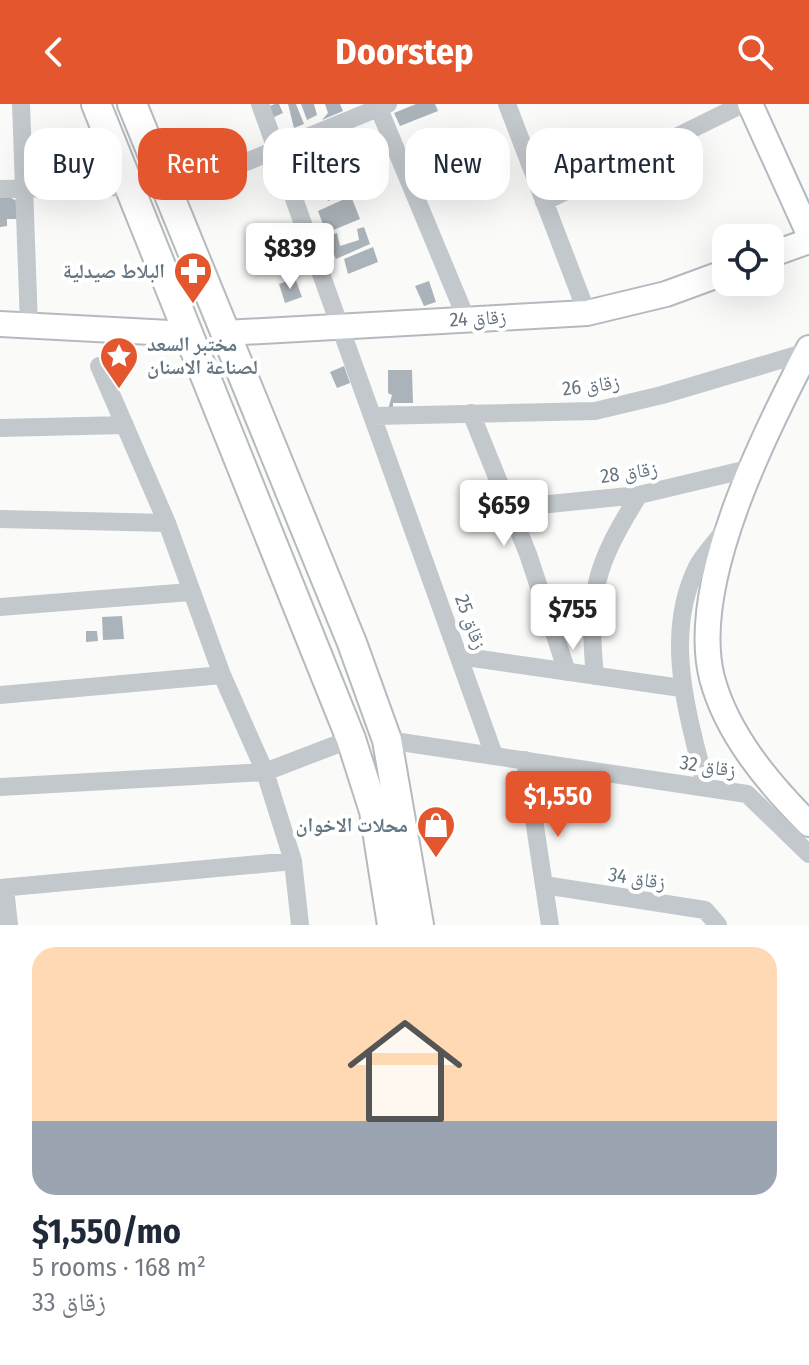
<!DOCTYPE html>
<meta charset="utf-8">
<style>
body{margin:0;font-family:"Fira Sans Condensed","Noto Naskh Arabic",sans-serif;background:#f6f6f7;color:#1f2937;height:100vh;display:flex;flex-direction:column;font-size:30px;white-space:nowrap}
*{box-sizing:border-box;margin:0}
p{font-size:26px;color:#747a83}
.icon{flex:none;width:44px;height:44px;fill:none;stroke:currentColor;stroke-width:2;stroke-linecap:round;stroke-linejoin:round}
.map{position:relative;height:821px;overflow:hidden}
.panel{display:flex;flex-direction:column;background:#fff;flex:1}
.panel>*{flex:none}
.hud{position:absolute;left:24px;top:24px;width:762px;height:72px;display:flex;gap:16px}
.fabs{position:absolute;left:712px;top:120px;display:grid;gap:16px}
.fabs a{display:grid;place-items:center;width:72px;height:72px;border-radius:16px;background:#fff;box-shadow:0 8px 32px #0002;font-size:40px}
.price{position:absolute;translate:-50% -68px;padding:0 18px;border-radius:8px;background:#fff;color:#222;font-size:26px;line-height:52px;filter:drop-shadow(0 2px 4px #0008)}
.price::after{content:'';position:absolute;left:50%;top:48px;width:24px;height:18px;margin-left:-12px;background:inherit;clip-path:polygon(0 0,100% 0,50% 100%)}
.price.on{background:#e4572e;color:#fff}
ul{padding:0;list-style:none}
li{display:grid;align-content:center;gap:16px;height:424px;padding:0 32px}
li span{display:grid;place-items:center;height:248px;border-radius:24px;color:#555}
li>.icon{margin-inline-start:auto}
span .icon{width:144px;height:144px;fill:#fffc;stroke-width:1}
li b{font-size:34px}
.tag{padding:0 28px;border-radius:24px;background:#fff;box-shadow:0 8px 32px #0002;font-size:28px;line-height:72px}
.tag.on{background:#e4572e;color:#fff}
header{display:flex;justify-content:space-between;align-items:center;height:104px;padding:0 32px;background:#e4572e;color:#fff;font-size:36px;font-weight:700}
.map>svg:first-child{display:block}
.building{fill:#aab3b9}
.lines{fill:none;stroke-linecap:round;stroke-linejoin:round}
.secondary-casing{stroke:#b3babf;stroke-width:28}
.primary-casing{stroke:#b5babe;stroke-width:32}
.street{stroke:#c3c8cc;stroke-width:18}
.secondary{stroke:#fff;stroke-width:24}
.primary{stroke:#fff;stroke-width:28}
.labels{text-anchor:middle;stroke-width:8;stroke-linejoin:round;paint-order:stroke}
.poi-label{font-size:20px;font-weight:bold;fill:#657683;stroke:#fff;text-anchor:end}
.street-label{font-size:20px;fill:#657683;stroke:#fff}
</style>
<header><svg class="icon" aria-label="back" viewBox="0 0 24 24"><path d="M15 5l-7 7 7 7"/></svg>Doorstep<svg class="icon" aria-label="search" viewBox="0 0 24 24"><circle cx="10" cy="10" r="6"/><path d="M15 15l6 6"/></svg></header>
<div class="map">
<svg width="809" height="821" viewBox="0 0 809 821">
<rect width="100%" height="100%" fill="#fafaf8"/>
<path class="building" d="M275,0h4l4,9 -11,5 -5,-11z
M288,0h8l8,20 -10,4z
M301,0h13l3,11 -10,5z
M325,0h15l3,7 -21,9 6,-7z
M416,0h19l3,7 -38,15 -6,-13z
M347,26l10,28 -12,6 -10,-29z
M342,66l8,23 -22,8 -4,-10 -11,4 -5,-13z
M351,92l9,23 -34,14 -8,-22z
M9,93l8,4v18h-10v7l-7,1v-29z
M364,123l6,17 -34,15 -10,-22 11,-4 3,13 19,-6 -2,-11z
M274,135l2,6 10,-4 3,7 -23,9 -5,-14z
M373,143l5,15 -30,12 -4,-15z
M295,174l7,19 -17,6 -6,-19z
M429,177l7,21 -12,4 -9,-20z
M344,262l6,17 -13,5 -7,-16z
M388,266h24l1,33h-20v7h-5l4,-15 -4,-2z
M122,512l2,23 -21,1 -1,-23z
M86,527h11l1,10 -12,1z"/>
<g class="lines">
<g class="secondary-casing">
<path id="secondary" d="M750,0l59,130
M770,151l39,-14
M0,220l189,10
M225,229l362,-20 79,-19 60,-22
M809,244c-43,82 -121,235 -97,330 15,56 56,105 97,146"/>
</g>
<g class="primary-casing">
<path id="primary" d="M96,0l255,635 23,72 18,114
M132,0l220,539 35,97 32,185"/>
</g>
<path class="street" d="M21,0l8,221
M260,0l234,651
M377,0l89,214
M507,0l80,209
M0,85l130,-2
M168,90l220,-90
M544,98l199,-98
M99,262l68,157 55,152 43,97 28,89 7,64
M471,309l57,141 39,118
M374,312l221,-5 67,-16 145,-43
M0,324l125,-3
M510,404l129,-13 113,-27
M0,415l167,4
M0,503l190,-15
M459,552l222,32
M595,572c-8,-82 0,-111 44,-181
M0,591l222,-20
M387,636l360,54 62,60
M525,656l25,165
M0,683l265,-15 86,-33
M706,684c-17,-71 -44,-150 -9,-221 6,-12 18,-24 26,-35
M544,781l161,25 13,15
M0,784l293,-27
M5,784l4,37"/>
<use href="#secondary" class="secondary"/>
<use href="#primary" class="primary"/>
</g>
<defs>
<g id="pharmacy-pin" transform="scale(2)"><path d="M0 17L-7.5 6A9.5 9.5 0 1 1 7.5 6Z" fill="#e4572e" stroke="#fff"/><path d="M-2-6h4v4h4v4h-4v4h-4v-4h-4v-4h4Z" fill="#fff"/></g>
<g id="sight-pin" transform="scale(2)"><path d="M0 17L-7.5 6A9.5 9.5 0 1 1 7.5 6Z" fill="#e4572e" stroke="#fff"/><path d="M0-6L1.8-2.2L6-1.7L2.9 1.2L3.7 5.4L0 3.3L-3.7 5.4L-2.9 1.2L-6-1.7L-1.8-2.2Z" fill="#fff"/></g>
<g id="shop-pin" transform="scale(2)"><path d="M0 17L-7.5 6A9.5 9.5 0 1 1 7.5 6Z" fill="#e4572e" stroke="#fff"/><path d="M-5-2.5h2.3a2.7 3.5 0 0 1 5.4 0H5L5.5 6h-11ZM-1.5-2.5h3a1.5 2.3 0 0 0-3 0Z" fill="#fff"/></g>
</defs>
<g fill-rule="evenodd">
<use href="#pharmacy-pin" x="193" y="167"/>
<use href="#sight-pin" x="119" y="252"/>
<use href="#shop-pin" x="436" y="721"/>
</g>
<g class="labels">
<g class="poi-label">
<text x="165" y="174">البلاط صيدلية</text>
<text x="147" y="247" text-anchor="start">مختبر السعد<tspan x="147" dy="23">لصناعة الاسنان</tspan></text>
<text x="408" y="728">محلات الاخوان</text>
</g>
<g class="street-label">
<text transform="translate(478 214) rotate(-3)" y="7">زقاق 24</text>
<text transform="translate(591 281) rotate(-7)" y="7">زقاق 26</text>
<text transform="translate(629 368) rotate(-8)" y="7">زقاق 28</text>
<text transform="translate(471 518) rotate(70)" y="7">زقاق 25</text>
<text transform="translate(708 662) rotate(9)" y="7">زقاق 32</text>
<text transform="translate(637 774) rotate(9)" y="7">زقاق 34</text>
</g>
</g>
</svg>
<div class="fabs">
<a><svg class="icon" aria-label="locate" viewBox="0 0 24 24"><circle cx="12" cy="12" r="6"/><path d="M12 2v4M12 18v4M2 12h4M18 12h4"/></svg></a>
</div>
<b class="price" style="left:290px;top:187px">$839</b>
<b class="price" style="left:504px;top:444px">$659</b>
<b class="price" style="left:573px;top:548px">$755</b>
<b class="price on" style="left:558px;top:735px">$1,550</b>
<div class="hud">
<a class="tag">Buy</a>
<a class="tag on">Rent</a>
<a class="tag">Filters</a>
<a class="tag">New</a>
<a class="tag">Apartment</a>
</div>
</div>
<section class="panel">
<ul>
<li><span style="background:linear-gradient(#ffd9b3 70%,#9aa5b1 0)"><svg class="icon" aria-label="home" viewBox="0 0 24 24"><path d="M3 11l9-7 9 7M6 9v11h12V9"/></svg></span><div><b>$1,550/mo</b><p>5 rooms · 168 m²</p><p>زقاق 33</p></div></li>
</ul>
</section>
